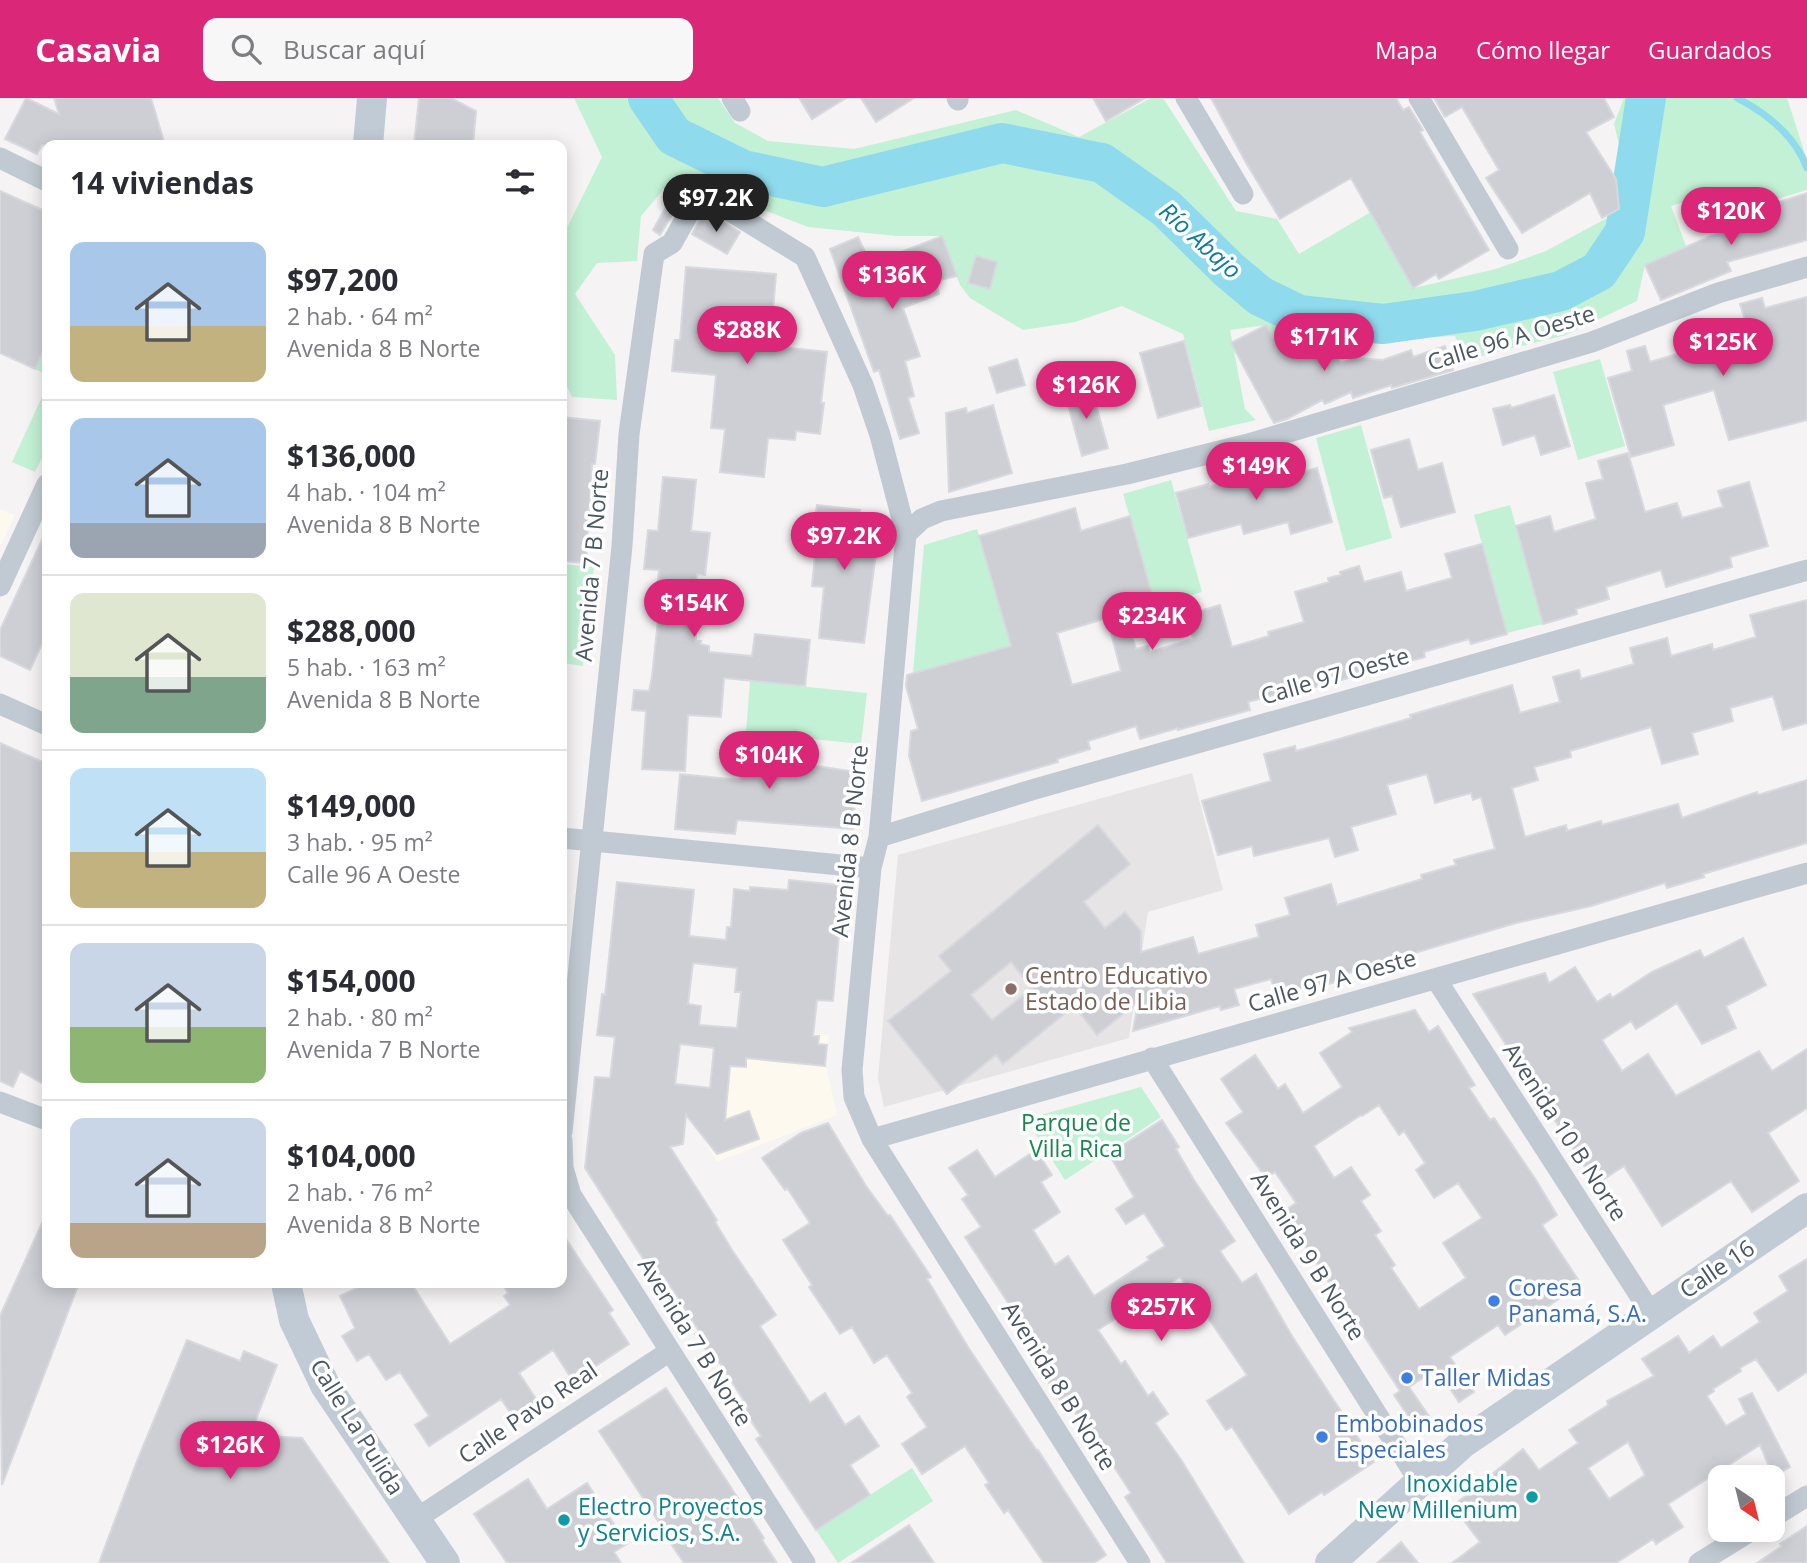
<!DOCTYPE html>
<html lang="es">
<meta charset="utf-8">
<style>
body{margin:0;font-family:"Open Sans",sans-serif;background:#f7f7f7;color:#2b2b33;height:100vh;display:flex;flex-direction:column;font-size:26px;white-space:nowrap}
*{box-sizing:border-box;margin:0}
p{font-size:23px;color:#7c7c81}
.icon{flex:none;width:38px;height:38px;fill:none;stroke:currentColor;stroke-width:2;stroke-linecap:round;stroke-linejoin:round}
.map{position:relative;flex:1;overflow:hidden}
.panel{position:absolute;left:42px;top:42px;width:525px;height:1148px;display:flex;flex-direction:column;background:#fff;border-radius:14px;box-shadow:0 4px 18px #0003}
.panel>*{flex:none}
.needle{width:46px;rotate:145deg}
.fabs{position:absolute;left:1708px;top:1367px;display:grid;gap:14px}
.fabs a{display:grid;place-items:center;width:77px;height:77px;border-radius:14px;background:#fff;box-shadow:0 4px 18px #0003;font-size:35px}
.price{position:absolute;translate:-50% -60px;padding:0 16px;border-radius:24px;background:#db2777;color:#fff;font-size:23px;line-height:46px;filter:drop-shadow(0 2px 4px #0008)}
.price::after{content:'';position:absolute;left:50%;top:42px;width:21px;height:16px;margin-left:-10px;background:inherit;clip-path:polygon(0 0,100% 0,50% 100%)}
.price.current{background:#222;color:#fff}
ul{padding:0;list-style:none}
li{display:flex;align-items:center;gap:21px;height:175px;padding:0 28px}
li+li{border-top:2px solid #e1e1e2}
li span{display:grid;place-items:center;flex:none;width:196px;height:140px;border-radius:14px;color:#555}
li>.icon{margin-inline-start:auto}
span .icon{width:84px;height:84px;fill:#fffc;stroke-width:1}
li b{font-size:30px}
h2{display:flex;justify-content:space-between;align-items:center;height:84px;padding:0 28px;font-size:30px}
header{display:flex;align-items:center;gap:42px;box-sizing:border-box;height:98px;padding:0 35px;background:#db2777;color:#fff}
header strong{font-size:33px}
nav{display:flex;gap:38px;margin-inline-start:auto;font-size:24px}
.search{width:490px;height:63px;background:#f7f7f7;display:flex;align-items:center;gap:18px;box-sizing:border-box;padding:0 24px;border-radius:14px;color:#7c7c81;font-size:26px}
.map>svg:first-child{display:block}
.commercial{fill:#fdf9ef}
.education{fill:#e6e4e5}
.green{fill:#c3f1d5}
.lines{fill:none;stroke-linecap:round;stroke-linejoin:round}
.stream{stroke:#90daee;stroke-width:7}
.river{stroke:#90daee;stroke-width:40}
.building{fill:#cdcfd5;stroke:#d7d9de;stroke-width:2;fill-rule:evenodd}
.minor{stroke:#c1cad2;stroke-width:21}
.secondary{stroke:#c1cbd6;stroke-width:30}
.education-dot{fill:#8d6e63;stroke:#fff;stroke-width:2.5}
.shop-dot{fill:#3f7fe0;stroke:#fff;stroke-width:2.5}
.culture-dot{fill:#0f9aa8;stroke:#fff;stroke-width:2.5}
.labels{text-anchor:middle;stroke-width:7;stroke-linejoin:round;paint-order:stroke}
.street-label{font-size:23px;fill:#4a5661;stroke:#fff}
.education-label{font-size:23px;fill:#785e54;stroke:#fff;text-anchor:start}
.park-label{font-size:23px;fill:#17864f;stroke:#fff}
.shop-label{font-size:23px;fill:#366cbe;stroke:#fff;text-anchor:start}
.culture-label{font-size:23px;fill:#0d838f;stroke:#fff;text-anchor:end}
.water-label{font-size:24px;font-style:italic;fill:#0c7c9b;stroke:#fff}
</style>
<header>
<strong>Casavia</strong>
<div class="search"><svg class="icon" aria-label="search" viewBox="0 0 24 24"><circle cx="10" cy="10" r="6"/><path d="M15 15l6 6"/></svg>Buscar aquí</div>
<nav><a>Mapa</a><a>Cómo llegar</a><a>Guardados</a></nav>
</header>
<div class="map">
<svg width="1807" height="1465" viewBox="0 0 1807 1465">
<rect width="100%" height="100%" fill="#f5f3f3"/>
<path class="commercial" d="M0,411l15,6 -15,32z
M716,928l113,9 -3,31 11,49 -120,47 -12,-20z"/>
<path class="education" d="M1192,675l31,117 -75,22 -19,126 -245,69 -6,-29 20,-223z"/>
<path class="green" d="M574,0h144l17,25 33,18 86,8 162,-39 63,27 72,-39h12l73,113 41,8 22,35 72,-42 43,76 82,-19 50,-18 74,-40 6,-40 -12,-47 10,-26h163l20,62v30l-85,26 -24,-18 -27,8 15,40 -41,19 -8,36 -71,34 -100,25 -11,-24 -130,6 -44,-8 -8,4 -7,-13 -36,5 15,79 11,11 -47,11 -26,-97 -61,-28 -47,16 -52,8 -53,-32 -10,-13 -19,-49h-44l-89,-9 -133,-51 -34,40 -4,45 -40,2 -22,31 40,61 2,45 -45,-3 -10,-20v-139l40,-81z
M47,243v34l-12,-6z
M1600,261l25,87 -47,14 -25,-88z
M47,288v62l-12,24 -23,-10z
M1361,327l31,113 -46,13 -30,-113z
M1171,382l31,112 -46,13 -33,-111z
M1510,407l33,119 -36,9 -33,-118z
M977,431l34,117 -98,27 11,-128z
M562,466l32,3 -11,99 -21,-3z
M750,583l117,12 -6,51 -115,-12z
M1141,989l20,30 -96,63 -39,-61z
M912,1370l21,33 -95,62 -22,-33z"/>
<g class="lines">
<path class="stream" d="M1737,0c29,15 58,38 70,70"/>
<path class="river" d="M648,0l26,38 69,34 80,17 179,-44 100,20 65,46 62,61 31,26 39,19 84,9 92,-13 86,-20 38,-20 26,-39 21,-134"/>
</g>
<path class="building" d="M26,0l33,16 -5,-16h97l14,47h-123l-5,9 -32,-15z
M419,0h32l25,13 -3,34h-59z
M799,0h47l-34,21z
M861,0h53l-38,24z
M1093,0h52l-39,23z
M1211,0h185l7,12 6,-3 14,23 -3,2 69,118 -50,29 -3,-5 -23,14 -62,-110 -71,41 -35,-58z
M1434,0h170l10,19 -28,15 30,47 3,30 -17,9 -12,-25 -68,40 -36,-55 13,-8 -37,-63 -17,10z
M0,93l47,21v129l-12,28 -35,-16z
M1807,95v47l-80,22 4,9 -70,29 -16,-35 89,-39 -1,-5 35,-9 -2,-6z
M671,100l8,5 -19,32 -7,-5z
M702,118l8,4 3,-4 27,16 -13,22 -35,-20z
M942,138l15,40 -21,5 3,13 -36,14 17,48 -15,5 9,35 -6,2 11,35 -19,6 -21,-69 -5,2 -44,-123 28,-12 10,21 5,-2 3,6z
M976,158l21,6 -7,27 -22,-6z
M686,169l90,7 -6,72 57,6 -6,51h3l-4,31 -24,-3 -1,9 -27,-2 -4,39 -44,-5 5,-43 -14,-1 5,-53 -44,-4 3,-31h5z
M1807,199v123l-78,20 -15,-50 -51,15 11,40 -43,12 -23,-79 24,-7 -5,-20 18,-5 5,16 51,-15 -3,-10 48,-14 -6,-19 22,-6 3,10z
M1266,227l7,13 8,-4 9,17 5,-2 3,6 27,-13 16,21 14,-5 28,2 28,-10 2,7 32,-11 8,24 -61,18 -1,-3 -38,13 -2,-6 -26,12 -3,-4 -35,19 -13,4 -43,-80z
M1184,243l17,65 -43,12 -18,-65z
M1017,261l8,26 -28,8 -8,-25z
M1091,289l17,61 -26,8 -17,-62z
M1554,297l16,51 -29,9 -6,-20 -32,10 -10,-36 17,-4 1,3z
M993,307l19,68 -63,19 -3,-79 20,-5 1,5z
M562,319l38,4 -5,43h-3l-6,99 -24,-2z
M1409,341l9,31 24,-7 13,49 -54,15 -9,-31 -8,2 -13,-48z
M1628,355l17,59 32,-9 5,15 41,-11 -5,-16 31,-9 19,64 -38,11 2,10 -66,20 -5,-17 -55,17 3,12 -33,10 1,5 -34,10 -27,-98 34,-10 4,16 42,-13 -10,-36 17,-4 -5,-18z
M1265,358l7,25 45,-13 15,54 -41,12 -3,-12 -44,12 -3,-10 -53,14 -12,-45 32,-9 1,3 35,-10 -5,-13z
M663,379l33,3 -5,51 19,2 -5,42 -8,-1 -6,55 5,1v11h5l-1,3 9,2v6l43,4 3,-22 55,6 -5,46 -81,-8 -3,39 -33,-2 -3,56 -43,-2 4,-58 -14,-1 2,-20 15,1 3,-15 6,-56 -4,-1 5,-49 -15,-1 4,-39 10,1z
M817,407l43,5 -1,12 16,1 -2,23h4l-13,97 -45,-5 5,-51 -12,-1 5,-51h-4z
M1075,410l6,23 49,-15 24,85 -29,9 11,39 12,-3 2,6 43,-13 -7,-24 34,-10 12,42 37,-11 -1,-4 36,-10 -9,-30 34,-10 -1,-4 13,-3 -1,-3 19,-6 5,16 37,-10 5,19 46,-13 -7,-24 37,-10 25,90 -36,10 -2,-5 -45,13 1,5 -139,38 -1,-3 -37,10 2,8 -72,20v-2l-38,11 -4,-13 -48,15 2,8 -33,10 1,3 -136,39 -13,-45 2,-25 7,-2 -12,-43 1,-11 104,-29 -32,-110zM1107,520l14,53 -49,14 -15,-52z
M47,431v104l-17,37 -30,-14v-26z
M1807,502v123l-24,7 -10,-34 -43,12 3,13 -41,12 6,21 -36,10 -11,-37 -81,24 1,6 -37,10 4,13 -26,8 13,49 41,-12 1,6 34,-10 1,4 76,-21 4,14 75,-26 1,3 49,-15v63l-104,31 1,3 -37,11 -2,-5 -74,23 -75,17 -75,22 -96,29 1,5 -35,10 -1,-4 -34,10 -5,-16 -37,10 5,16 -18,5 -1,-4 -87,25 5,-29 -41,33 -23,-29 -71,58 -7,-9 -49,39 -59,-73 63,-50 -12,-15 159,-131 32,39 -46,38 21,26 20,-16 16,19v21l52,-15 5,17 61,-17 -3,-12 34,-10 -5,-17 46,-14 6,21 85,-26 -1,-4 35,-10 -2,-5 41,-11 -14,-52 -8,3 -2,-7 -36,10 -8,-29 -40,11 9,29 -45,13 7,23 -23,7 -6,-19 -75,18 -2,-10 -34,9 -16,-54 69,-20 -7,-27 31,-8 1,5 36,-10 79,-23 -1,-3 102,-30 8,28 40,-11 -7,-25 26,-7 2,9 53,-15 -4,-16 37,-10 4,18 41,-12 1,6 43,-13 -6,-22zM1011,864l21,26 -40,32 -21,-25z
M746,634l66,7 -3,26 48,7 -4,57 -116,-9 -2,14 -60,-5 5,-55 60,6z
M0,645l47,21v322l-27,-15 -7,16 -13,-6z
M789,782l59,6 -5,49 -4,-1 -6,67 -16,-1 -4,36h6l-1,8 9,1 -2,21 -79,-8v9l-16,-1 -5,54 24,-9 10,28 -42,15 -31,-39 -3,29 -13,3 47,73 -2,2 17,28 44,65 -16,11 50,77 15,-10 20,32 14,-9 20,30 -29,19 20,30 -54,35 -60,-91 5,-3 -17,-26 4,-3 -33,-51 -3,2 -17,-24 4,-3 -34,-53 -7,4 -73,-114 10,-91 15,1 5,-41 -18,-2 5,-41 3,1 12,-113 77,8 -5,46 37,4 1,-13h4l3,-38 16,2v-4l38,3zM693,865l44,5 -2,24h6l-4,36 -38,-3 2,-19 -13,-2zM680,946l34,4 -4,40 -35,-4z
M1743,840l23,47 -40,21 10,22 -34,16 -25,-41 -41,26 -5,-8 -29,19 20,31 26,-17 28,42 83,-45 13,20 35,-22v59l-39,25 31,48 -47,31 -21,-31 -69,45 -38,-60 -28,18 -123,-190 72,-21 4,10 26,-16 22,35 13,-8 2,4 40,-26 48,-22 4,8z
M1415,912l14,22 9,-6 37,59 -6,3 21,32 4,-2 42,62 21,35 -15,10 39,59 -76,51 -7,-10 -48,32 24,35 -15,10 -22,-33 -28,18 22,32 -14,10 -23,-34 6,-4 -98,-150 -3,1 -19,-28 16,-11 -21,-31 -9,6 -40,-55 17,-11 -22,-33 34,-24 23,34 7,-5 18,29 39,-26 -22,-34 32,-21 -3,-4zM1379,1007l20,30 5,-4 21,32 -9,7 18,28 24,-15 24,35 -39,25 23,35 -47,31 -28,-41 4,-3 -20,-30 6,-4 -20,-30 9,-6 -19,-28 -17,11 -20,-32 47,-31 1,1z
M1162,1022l17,27 -3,2 18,31 41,61 -15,10 22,32 14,-9 36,62 82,126 -50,33 -2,-3 -33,22 -57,-87 -6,3 -19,-29 40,-26 -67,-98 -82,53 23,34 4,-3 23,35 5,-4 15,22 -13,9 27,38 62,102h-77l-42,-66 6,-4 -43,-66 -2,2 -21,-32 -5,3 -17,-26 3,-2 -20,-31 2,-1 -13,-20 3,-2 -53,-81 16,-10 -19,-28 6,-4 -19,-27 28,-18 18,27 41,-27 16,25 -11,7 19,30 -27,18 22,35 13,-9 26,40 55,-36 -2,-3 18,-11 -21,-33 -18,11 -10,-15 18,-12 -25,-43z
M828,1025l38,63 22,30 2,-1 41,62 -4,2 41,68 69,104 1,-1 68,105 -12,8h-50l-36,-53 -4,3 -19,-28 4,-2 -24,-37 -43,28 -20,-30 25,-17 -20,-30 5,-4 -25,-38 -13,8 -22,-36 -12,7 -31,-47 3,-2 -29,-45 27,-17 -23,-35 -2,2 -23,-32 39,-25z
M47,1114v71h32l-77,202 -2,-169z
M562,1135l51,77 -4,3 20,31 -56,37 -20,-31 -34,23 21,32 -24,16 -15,-22 -72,47 -14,-21 14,-9 -29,-44 -14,8 -17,-26 -12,7 -15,-25 13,-8 -15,-32 17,-8 -2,-5h56l39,61 60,-39 -6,-9 4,-3 -6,-10h60z
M1807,1161v113l-29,19 -22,-32 -16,9 1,3 -28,18 1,2 -7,5 19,30 20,-12 -7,-15 13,-6 38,74 -17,9 -13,-31 -92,59 15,23 -27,17 -3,-5 -37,24h-164l28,-21 -27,-36 70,-57 16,21 39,-27 -9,-13 39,-25 -1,-4 47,-25 -12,-17 36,-23 11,17 24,-17 8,12 39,-26 -6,-9 34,-22 -9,-15zM1628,1344l17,33 -36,24 -21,-31z
M187,1242l53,21 4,-10 33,14 -27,70 52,3 87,125h-290l38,-102z
M666,1290l98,150 -2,2 15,23h-93l-26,-38 2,-1 -61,-93z
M528,1381l19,30 40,-26 40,61 -13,8 7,11h-114l-33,-49z
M909,1427l25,38h-83z
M1807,1428v37h-50l25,-17 -2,-2z
M1401,1444l17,21h-41z"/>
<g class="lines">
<path class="minor" d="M732,0l8,13
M957,0l1,2
M1186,0l57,96
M1419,0l89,151
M0,60l47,23
M906,436l16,-15 19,-8 186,-37 121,-30 344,-102 126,-49 89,-26
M0,488l47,-102
M0,606l47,21
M879,739l156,-48 772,-219
M562,740l309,30
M1436,881l215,334
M1152,960l267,423
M0,1004l47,18
M562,1034l60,-586 7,-112 25,-180 18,-11 22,-39 15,-6 96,59 58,128 17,50 26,99 -27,303 -8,31 -19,202 2,27 18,42 268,424
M872,1041l935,-266
M562,1043l1,27 8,27 234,368
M1773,1419l34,-21
M416,1421l254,-168
M1699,1465l53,-33"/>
<path class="secondary" d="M368,47l4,-47
M286,1185l8,37 31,65 120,178
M1330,1465l133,-120 344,-235"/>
</g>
<circle class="education-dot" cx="1011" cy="891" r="7"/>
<g class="shop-dot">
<circle cx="1494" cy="1203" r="7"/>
<circle cx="1407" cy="1280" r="7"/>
<circle cx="1322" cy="1339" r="7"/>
</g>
<g class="culture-dot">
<circle cx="1532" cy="1399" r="7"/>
<circle cx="564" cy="1422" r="7"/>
</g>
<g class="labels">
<g class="street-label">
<text transform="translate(1511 240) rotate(-17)" y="8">Calle 96 A Oeste</text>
<text transform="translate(592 467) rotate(-85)" y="8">Avenida 7 B Norte</text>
<text transform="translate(1335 578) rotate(-16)" y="8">Calle 97 Oeste</text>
<text transform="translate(850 743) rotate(-84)" y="8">Avenida 8 B Norte</text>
<text transform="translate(1332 883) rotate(-16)" y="8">Calle 97 A Oeste</text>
<text transform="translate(1565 1034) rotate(57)" y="8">Avenida 10 B Norte</text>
<text transform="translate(1308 1158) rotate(58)" y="8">Avenida 9 B Norte</text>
<text transform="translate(1717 1171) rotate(-34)" y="8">Calle 16</text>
<text transform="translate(695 1244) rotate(58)" y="8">Avenida 7 B Norte</text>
<text transform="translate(1059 1288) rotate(58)" y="8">Avenida 8 B Norte</text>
<text transform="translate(528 1315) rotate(-34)" y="8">Calle Pavo Real</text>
<text transform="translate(357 1329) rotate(58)" y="8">Calle La Pulida</text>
</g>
<g class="education-label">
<text x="1025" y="886">Centro Educativo<tspan x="1025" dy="26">Estado de Libia</tspan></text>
</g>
<g class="park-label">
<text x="1076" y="1033">Parque de<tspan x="1076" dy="26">Villa Rica</tspan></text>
</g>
<g class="shop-label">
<text x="1508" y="1198">Coresa<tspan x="1508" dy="26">Panamá, S.A.</tspan></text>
<text x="1421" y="1288">Taller Midas</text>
<text x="1336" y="1334">Embobinados<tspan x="1336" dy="26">Especiales</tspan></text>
</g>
<g class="culture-label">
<text x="1518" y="1394">Inoxidable<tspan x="1518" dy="26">New Millenium</tspan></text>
<text x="578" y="1417" text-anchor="start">Electro Proyectos<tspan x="578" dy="26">y Servicios, S.A.</tspan></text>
</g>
<g class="water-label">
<text transform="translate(1200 143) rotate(42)" y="8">Río Abajo</text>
</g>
</g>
</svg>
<div class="fabs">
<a><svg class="needle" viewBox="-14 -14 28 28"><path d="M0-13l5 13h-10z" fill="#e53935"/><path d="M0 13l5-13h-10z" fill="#7c7c81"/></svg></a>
</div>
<b class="price current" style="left:716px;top:136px">$97.2K</b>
<b class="price" style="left:1731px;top:149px">$120K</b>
<b class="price" style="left:892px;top:213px">$136K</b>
<b class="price" style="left:747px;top:268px">$288K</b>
<b class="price" style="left:1324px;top:275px">$171K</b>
<b class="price" style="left:1723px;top:280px">$125K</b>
<b class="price" style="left:1086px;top:323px">$126K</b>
<b class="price" style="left:1256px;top:404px">$149K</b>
<b class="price" style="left:844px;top:474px">$97.2K</b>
<b class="price" style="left:694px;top:541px">$154K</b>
<b class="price" style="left:1152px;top:554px">$234K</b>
<b class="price" style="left:769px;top:693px">$104K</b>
<b class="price" style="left:1161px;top:1245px">$257K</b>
<b class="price" style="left:230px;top:1383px">$126K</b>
<section class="panel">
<h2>14 viviendas<svg class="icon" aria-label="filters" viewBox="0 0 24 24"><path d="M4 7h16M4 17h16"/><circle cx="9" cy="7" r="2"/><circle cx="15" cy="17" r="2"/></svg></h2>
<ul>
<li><span style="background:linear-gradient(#a9c7e8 60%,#c2b280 0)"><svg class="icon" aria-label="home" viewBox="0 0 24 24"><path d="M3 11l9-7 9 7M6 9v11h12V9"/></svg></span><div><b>$97,200</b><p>2 hab. · 64 m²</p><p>Avenida 8 B Norte</p></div></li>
<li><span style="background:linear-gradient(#a9c7e8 75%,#9aa5b1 0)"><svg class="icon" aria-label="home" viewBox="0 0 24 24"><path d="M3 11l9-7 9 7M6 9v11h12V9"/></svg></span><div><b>$136,000</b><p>4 hab. · 104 m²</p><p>Avenida 8 B Norte</p></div></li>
<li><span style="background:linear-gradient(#dfe7d0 60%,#7fa58c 0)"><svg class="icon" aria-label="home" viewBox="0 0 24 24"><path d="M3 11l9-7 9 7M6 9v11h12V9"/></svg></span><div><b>$288,000</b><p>5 hab. · 163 m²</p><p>Avenida 8 B Norte</p></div></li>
<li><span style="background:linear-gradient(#bfe0f5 60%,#c2b280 0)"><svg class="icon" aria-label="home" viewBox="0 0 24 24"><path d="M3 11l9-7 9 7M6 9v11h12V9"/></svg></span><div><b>$149,000</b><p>3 hab. · 95 m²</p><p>Calle 96 A Oeste</p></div></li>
<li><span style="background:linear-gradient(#c9d6e8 60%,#8fb573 0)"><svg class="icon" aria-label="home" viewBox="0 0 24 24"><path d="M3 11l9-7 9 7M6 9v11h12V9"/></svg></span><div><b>$154,000</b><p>2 hab. · 80 m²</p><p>Avenida 7 B Norte</p></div></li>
<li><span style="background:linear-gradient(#c9d6e8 75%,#b9a48a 0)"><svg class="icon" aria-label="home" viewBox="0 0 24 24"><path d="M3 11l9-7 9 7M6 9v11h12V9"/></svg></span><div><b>$104,000</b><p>2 hab. · 76 m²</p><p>Avenida 8 B Norte</p></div></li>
</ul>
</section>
</div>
